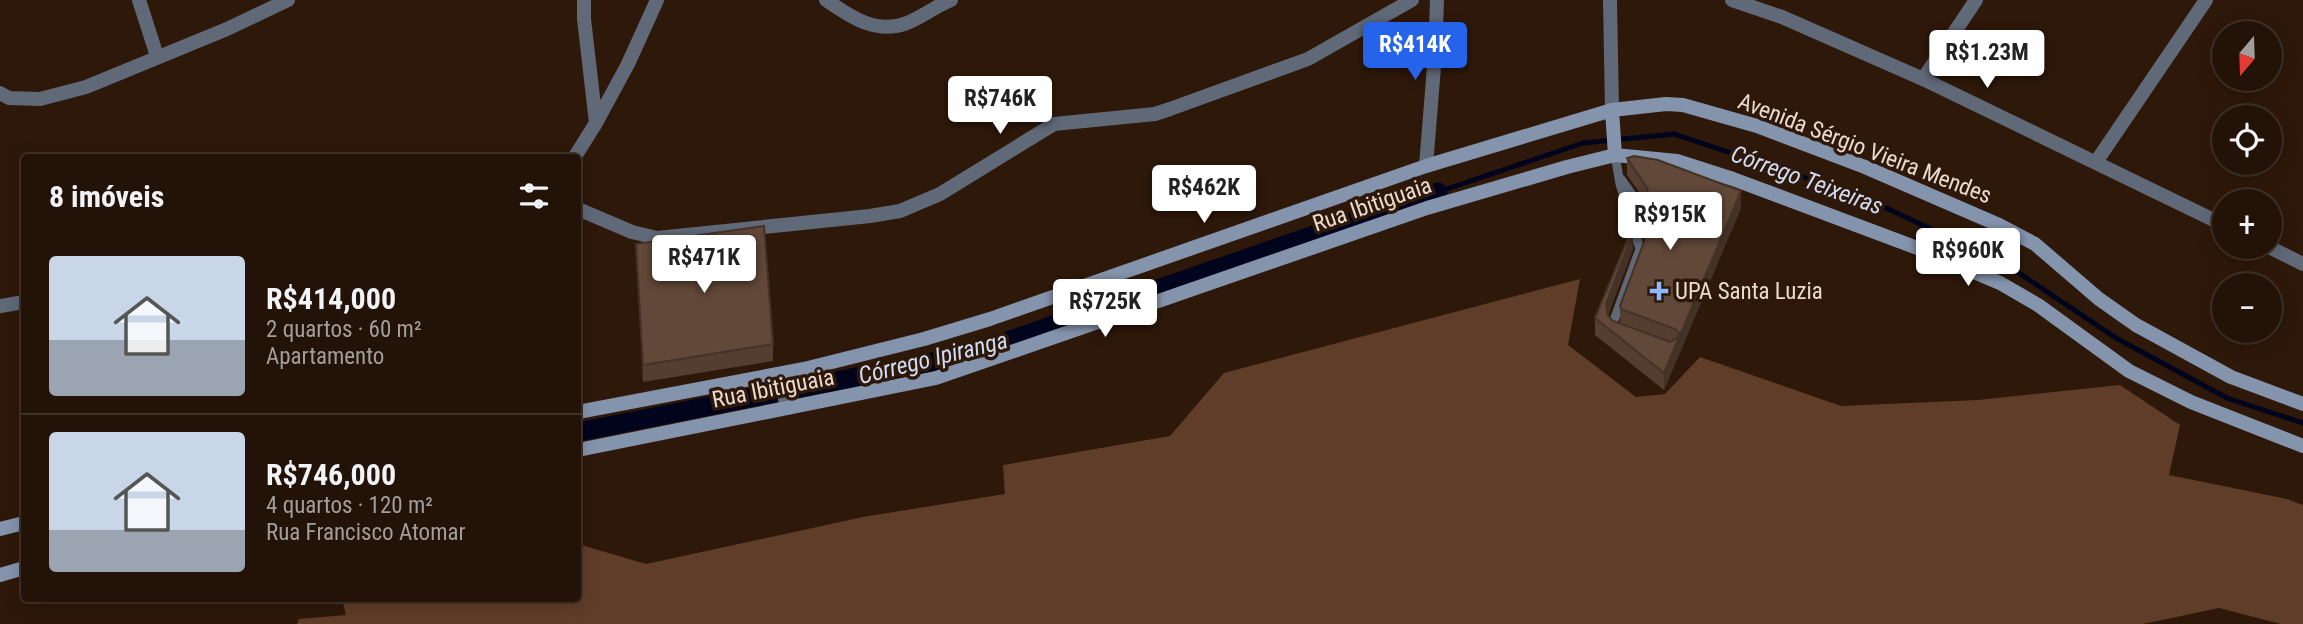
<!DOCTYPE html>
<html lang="pt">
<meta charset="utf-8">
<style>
body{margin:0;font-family:"Roboto Condensed",sans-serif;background:#2a1b11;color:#f1f3f6;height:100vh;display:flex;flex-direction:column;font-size:26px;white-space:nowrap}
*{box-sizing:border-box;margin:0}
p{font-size:23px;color:#a29e9b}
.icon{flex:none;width:38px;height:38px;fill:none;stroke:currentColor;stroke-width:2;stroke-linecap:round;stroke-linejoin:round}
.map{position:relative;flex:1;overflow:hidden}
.details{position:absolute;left:21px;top:154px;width:560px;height:448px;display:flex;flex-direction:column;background:#221207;border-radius:7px;box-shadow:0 4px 18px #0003,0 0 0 2px #3f3228}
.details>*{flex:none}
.needle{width:46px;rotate:199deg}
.controls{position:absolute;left:2212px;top:21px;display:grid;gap:14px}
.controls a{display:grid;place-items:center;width:70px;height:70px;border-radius:50%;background:#221207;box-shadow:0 4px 18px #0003,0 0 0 2px #3f3228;font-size:35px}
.price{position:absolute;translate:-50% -60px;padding:0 16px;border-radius:7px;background:#fff;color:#222;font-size:23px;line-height:46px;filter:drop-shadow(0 2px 4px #0008)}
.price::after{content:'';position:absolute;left:50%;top:42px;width:21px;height:16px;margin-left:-10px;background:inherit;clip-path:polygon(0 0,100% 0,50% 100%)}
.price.current{background:#2563eb;color:#fff}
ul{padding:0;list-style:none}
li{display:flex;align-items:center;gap:21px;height:175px;padding:0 28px}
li+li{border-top:2px solid #3f3228}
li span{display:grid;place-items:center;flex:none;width:196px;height:140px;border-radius:7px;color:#555}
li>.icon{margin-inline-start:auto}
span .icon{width:84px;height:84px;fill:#fffc;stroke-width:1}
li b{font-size:30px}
h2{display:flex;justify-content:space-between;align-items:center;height:84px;padding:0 28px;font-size:30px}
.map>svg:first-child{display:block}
.forest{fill:#603d28}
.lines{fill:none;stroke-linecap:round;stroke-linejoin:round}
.stream{stroke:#00041d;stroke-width:5}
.canal{stroke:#00041d;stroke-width:19}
.service{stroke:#606978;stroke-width:9}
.minor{stroke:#606978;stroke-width:14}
.tertiary{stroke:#606978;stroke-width:14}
.secondary{stroke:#8594ad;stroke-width:14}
.wall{fill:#543e30}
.shaded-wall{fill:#453227}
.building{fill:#624838;stroke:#453227;stroke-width:2}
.poi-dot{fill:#8eb8fd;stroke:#2e1809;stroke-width:2.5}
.labels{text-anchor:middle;stroke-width:7;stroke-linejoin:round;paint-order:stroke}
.street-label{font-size:23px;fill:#eadad0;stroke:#2e1809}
.poi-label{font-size:23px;fill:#eadad0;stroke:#2e1809;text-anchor:start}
.water-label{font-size:24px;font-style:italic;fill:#cfddf5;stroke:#2e1809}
</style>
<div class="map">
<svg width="2303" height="624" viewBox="0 0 2303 624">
<rect width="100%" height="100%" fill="#2e1809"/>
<path class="forest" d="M1580,279l-12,66 68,52 29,-3 35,-37 141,49 137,-6 142,-15 60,40 -11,50 118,24 16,6v119h-22l-62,-16 -76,16h-1846l2,-5 47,-4 -4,-16 236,-1v-54l68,20 217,-47 142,-23 -2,-29 167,-29 54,-63z"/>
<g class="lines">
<path class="stream" d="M1438,192l145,-49 91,-9 187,62 146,69 109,73 111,60 76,25"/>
<path class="canal" d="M578,432l389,-77 471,-163"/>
<path class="service" d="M1621,179l20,28
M1615,331l-2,-8 27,-74 -20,-65 -5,-29"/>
<path class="minor" d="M139,0l18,56
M584,0v19l12,104
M826,0c25,17 50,35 81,23 15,-6 29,-17 44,-23
M1923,79l53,-79
M0,93l9,5 31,1 46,-12 141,-58 61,-29
M574,158l22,-35 32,-59 29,-64
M2096,162l110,-162
M578,209l54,23 25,6 213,-22 30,-5 40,-17 114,-70 101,-10 15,-5 138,-50 104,-59
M0,306l24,-4"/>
<path class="tertiary" d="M1610,0l2,110
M1732,0l50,17 141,62 301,146
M1426,166l9,-112 2,-54
M2269,247l34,17
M779,374l8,34"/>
<path class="secondary" d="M1612,110l3,45
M578,412l226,-43 120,-30 66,-20 436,-153 186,-56 54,-6 17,1 74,21 108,41 134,58 36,19 64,55 37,26 95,52 72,27
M578,450l358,-72 491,-170 140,-41 48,-12 62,6 56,18 187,70 80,34 38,22 91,66 62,31 112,44
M0,529l24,-6
M0,575l24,-7"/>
</g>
<path class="wall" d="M1627,158l114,50 -77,182 -69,-55v-17l34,-82 -1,-19 5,15v17l-25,66 5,6 7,2v-17l24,-65 -8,-29v-17h5l-14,-20z
M636,244l137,100v17l-130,21z"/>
<path class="shaded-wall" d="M1741,191v17l-77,182v-17z
M1633,232v17l-27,72v-17z"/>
<path class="building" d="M1634,156l24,4 83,31 -77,182 -69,-55 37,-89 -4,-12 5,15 -27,72 2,12 5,5 57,21 8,-4 1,-5 -4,-4 -54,-20 -1,-3 27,-72 -11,-39 8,1 4,-7 -21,-31z
M764,226l9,118 -130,21 -7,-121z"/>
<path class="poi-dot" d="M1655.5 280.5h7v7h7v7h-7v7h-7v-7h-7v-7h7z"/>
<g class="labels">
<g class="street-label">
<text transform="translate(1865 148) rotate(21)" y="8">Avenida Sérgio Vieira Mendes</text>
<text transform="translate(1372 204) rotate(-19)" y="8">Rua Ibitiguaia</text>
<text transform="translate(773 388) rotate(-11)" y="8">Rua Ibitiguaia</text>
</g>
<g class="poi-label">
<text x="1675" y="299">UPA Santa Luzia</text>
</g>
<g class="water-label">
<text transform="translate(1807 180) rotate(20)" y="8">Córrego Teixeiras</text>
<text transform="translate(933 358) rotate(-14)" y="8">Córrego Ipiranga</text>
</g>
</g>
</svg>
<div class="controls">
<a><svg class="needle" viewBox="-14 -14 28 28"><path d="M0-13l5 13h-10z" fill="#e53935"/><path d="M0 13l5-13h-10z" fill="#a29e9b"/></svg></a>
<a><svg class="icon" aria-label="locate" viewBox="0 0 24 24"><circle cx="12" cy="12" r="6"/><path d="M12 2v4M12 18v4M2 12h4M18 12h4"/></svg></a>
<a>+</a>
<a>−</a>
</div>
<b class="price current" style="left:1415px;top:82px">R$414K</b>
<b class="price" style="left:1987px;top:90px">R$1.23M</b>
<b class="price" style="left:1000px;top:136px">R$746K</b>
<b class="price" style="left:1204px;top:225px">R$462K</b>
<b class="price" style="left:1670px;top:252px">R$915K</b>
<b class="price" style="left:1968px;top:288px">R$960K</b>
<b class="price" style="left:704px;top:295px">R$471K</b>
<b class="price" style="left:1105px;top:339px">R$725K</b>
<section class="details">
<h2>8 imóveis<svg class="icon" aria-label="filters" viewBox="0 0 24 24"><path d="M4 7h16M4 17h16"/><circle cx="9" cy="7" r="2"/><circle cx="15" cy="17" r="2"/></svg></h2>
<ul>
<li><span style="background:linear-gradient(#c9d6e8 60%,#9aa5b1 0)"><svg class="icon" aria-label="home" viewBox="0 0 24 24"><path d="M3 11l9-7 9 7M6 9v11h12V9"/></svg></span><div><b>R$414,000</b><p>2 quartos · 60 m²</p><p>Apartamento</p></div></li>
<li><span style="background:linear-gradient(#c9d6e8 70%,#9aa5b1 0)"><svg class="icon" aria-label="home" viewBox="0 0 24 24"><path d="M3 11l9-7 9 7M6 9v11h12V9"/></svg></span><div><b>R$746,000</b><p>4 quartos · 120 m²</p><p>Rua Francisco Atomar</p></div></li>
</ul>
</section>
</div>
